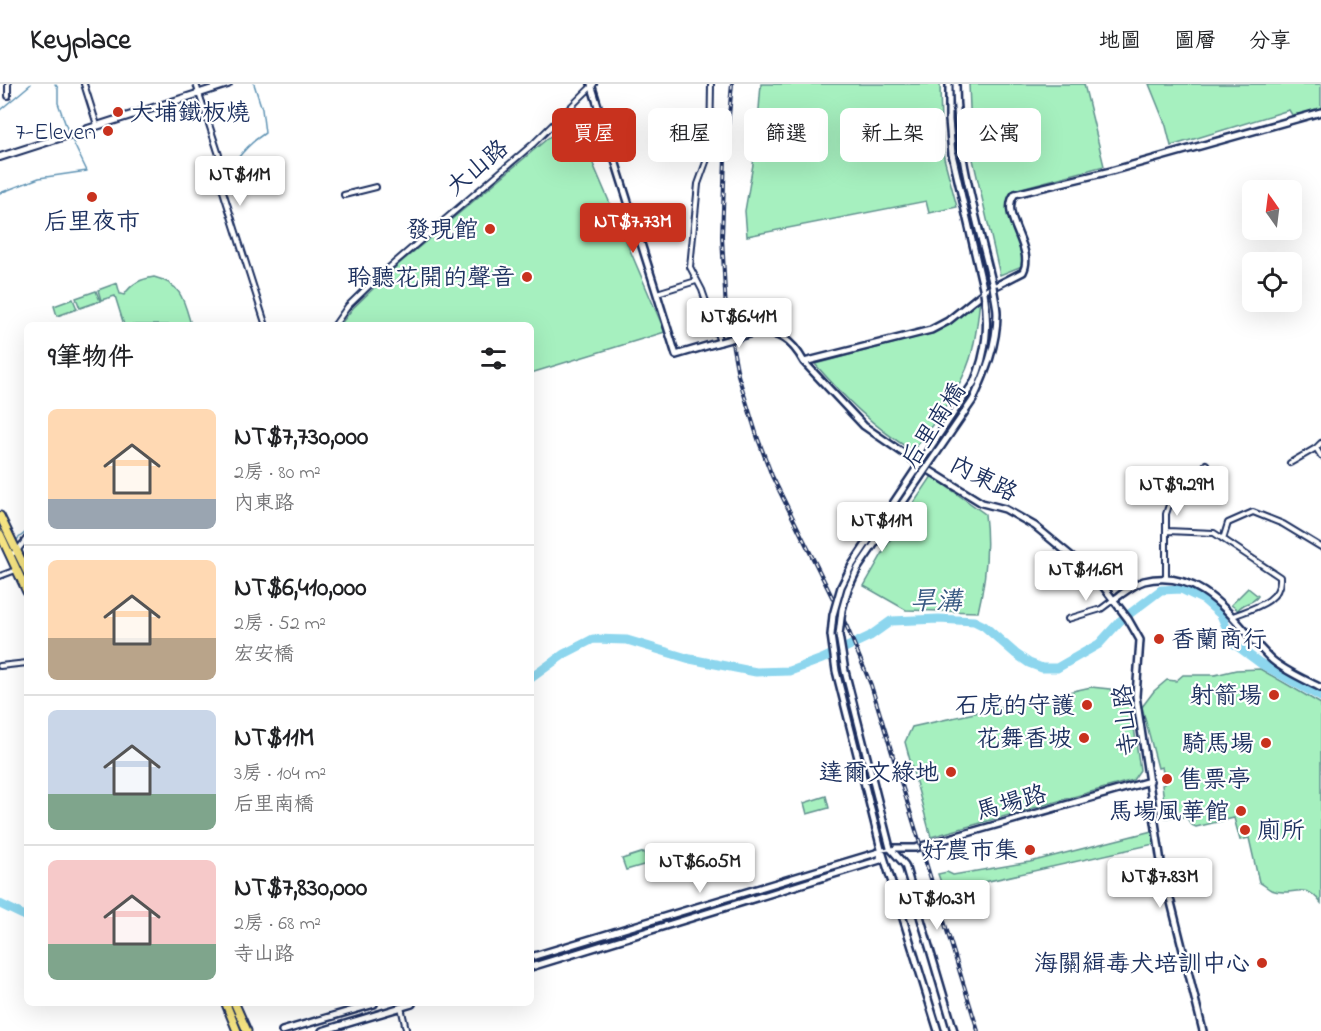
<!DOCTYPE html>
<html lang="zh-TW">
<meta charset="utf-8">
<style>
body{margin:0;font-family:"Indie Flower","LXGW WenKai TC",sans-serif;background:#f6f6f6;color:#202124;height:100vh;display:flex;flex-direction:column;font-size:22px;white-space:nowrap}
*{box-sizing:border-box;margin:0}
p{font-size:20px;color:#757577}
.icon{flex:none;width:33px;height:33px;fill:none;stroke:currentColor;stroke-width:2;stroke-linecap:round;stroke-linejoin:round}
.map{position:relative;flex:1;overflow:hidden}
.drawer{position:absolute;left:24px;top:238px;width:510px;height:684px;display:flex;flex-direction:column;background:#fff;border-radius:9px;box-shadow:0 6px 24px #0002}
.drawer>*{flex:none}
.hud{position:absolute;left:552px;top:24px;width:570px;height:54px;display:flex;gap:12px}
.needle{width:39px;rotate:346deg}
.controls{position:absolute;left:1242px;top:96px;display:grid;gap:12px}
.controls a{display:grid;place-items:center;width:60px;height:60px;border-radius:9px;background:#fff;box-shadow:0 6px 24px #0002;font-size:30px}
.price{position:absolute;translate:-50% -51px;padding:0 14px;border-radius:6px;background:#fff;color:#222;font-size:20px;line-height:39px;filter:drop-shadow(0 2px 3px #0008)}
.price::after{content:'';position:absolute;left:50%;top:36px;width:18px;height:14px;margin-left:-9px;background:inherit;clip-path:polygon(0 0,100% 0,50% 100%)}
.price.selected{background:#c8321e;color:#fff}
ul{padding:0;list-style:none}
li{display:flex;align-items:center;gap:18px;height:150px;padding:0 24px}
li+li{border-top:2px solid #e0e0e0}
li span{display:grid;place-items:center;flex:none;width:168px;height:120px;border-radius:9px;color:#555}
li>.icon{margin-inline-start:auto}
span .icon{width:72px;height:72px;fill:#fffc;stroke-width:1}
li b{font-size:26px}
h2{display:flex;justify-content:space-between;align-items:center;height:72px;padding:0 24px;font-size:26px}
.tag{padding:0 21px;border-radius:9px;background:#fff;box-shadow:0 6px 24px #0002;font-size:21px;line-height:54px}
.tag.selected{background:#c8321e;color:#fff}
header{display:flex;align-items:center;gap:36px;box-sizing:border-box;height:84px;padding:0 30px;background:#fff;border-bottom:2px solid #e0e0e0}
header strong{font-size:28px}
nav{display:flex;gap:33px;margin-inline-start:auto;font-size:21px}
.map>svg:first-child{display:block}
.green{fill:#a6f0bf;stroke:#60908e;stroke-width:1.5}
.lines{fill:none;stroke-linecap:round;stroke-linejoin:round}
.stream{stroke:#5f93b4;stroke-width:1.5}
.river{stroke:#8dd6ee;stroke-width:9}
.minor-casing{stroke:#1b2f5e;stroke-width:8}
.tertiary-casing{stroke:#1b2f5e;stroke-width:10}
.secondary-casing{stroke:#1b2f5e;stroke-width:10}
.primary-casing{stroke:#1b2f5e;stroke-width:11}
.minor{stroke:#fff;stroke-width:4}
.tertiary{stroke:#fff;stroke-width:5}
.secondary{stroke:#fff;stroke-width:6}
.primary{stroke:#f5e382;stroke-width:7}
.rail-casing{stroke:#1b2f5e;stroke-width:4}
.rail{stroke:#fff;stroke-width:1.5;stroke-dasharray:4.5;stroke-linecap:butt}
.tertiary-bridge-casing{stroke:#1b2f5e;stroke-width:10;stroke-linecap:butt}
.tertiary-bridge{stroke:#fff;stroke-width:5}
.poi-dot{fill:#c8321e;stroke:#fff;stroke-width:2}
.labels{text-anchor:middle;stroke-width:4.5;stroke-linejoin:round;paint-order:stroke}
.poi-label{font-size:24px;fill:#1b2f5e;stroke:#fff;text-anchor:end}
.street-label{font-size:24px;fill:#1b2f5e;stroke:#fff}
.water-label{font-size:26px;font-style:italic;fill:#385982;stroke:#fff}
</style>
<header>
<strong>Keyplace</strong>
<nav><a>地圖</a><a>圖層</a><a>分享</a></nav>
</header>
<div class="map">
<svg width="1321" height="947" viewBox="0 0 1321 947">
<rect width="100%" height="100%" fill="#fff"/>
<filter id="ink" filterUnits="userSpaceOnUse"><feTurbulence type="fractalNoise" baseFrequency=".0167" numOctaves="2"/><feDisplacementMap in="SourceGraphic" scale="12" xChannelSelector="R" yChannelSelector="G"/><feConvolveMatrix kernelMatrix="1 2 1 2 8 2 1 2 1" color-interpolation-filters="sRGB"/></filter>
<g filter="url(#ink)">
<path class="green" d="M761,0h179l1,45 3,29 13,49 -28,6 -3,-12 -179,35 -2,-25 11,-64z
M969,0h115l20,82 -90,24 -5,8 14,59 -1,9 -22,9 -28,-120z
M1149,0h172v26l-29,5 -3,-5 -118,36 -5,-20z
M573,33l92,215 -134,41v-47l-191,-1 13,-17 46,-44z
M154,193c28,7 30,24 37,48h-67l-9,-29 -14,4 -3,-10 19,-7 3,11 4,1c8,-12 17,-16 30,-18z
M96,207l4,10 -20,7 -4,-10z
M73,215l4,10 -20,7 -3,-10z
M980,215c-2,20 -4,41 -10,60 -11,34 -36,63 -57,92 -40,-24 -67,-52 -98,-87l118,-31z
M932,392l53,38c4,33 1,65 -7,98l-72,-2 -42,-24 33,-58z
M1248,504l10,8c-5,8 -15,6 -20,14l-7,-5z
M1260,585l61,35v199c-17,-23 -29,-5 -50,-13 -4,-2 -8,-6 -12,-8l-10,-44 -9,2 -6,-22 -38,9c-7,-2 -5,-5 -10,-9 -5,-4 -14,-1 -20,0l-4,-33 3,-1 -3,-17 -4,1 -16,-61 12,-16 13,-11 9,1 7,-6h32l21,-5z
M1091,603l19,2 20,10 10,71 -7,10 -202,57 -26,-95 7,-15z
M826,712l3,12 -22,6 -3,-11z
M1152,747l2,13 -210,47 -6,-17 9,-2 6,3 77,-13z
M644,768l3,12 -21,6 -4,-11z"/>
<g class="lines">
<path class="stream" d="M55,0l3,4v15l11,31
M0,26l31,-26
M226,95c7,-18 23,-36 39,-46l-3,-24 -8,-25
M0,109l39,-15 48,-7 -16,-33
M14,458l13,-11"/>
<path class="river" d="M531,594l33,-24 29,-15 34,1 63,19 66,13 34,-1 32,-12 48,-23 21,-15 48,-2 35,2 10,5 32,28 13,9 13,5h15l42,-24 21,-23 41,-31 20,-1 23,11 17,15 12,28 27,20 61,34
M0,820l25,12 2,-1"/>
<g class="minor-casing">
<path id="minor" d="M8,0v12
M84,0l13,41
M196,0l23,71 3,33 44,138
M711,0l-1,67 -12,33 -8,83 12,23 18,52
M344,111l32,-8
M657,209l39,-12
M334,242l14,-20 30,-29 155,-133 61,-60
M1321,359l-5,5 5,8
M1290,379l26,-15
M1167,447l47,2 66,44c2,25 -27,31 -47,39
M1223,455l5,-16 25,-11 30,12 38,23
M10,471l7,-4 10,-13
M0,492l16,-6
M1166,495v-65l3,-9 22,-14 15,-27
M1068,535l33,-10 12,-9
M0,582l27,-3
M401,923l5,22"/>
</g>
<g class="tertiary-casing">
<path id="tertiary" d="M591,0l85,271 44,-13
M949,0v36l3,34 32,138
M956,0c0,69 21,135 37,202
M752,249c26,-3 40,7 52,29l60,64 55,38 63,39 23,6 30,17 52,43 12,12 29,38 12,21 -4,56 25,166 42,169
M804,278l127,-32 17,-9 36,-29 39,-20c13,-24 -25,-57 -8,-78l96,-23 210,-59
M1113,516c9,-6 21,-16 31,-19 61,-14 90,42 126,77 12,12 36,22 51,30
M890,764l15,17 49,166
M883,770l55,177
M531,873l345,-104 5,-4 9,-1h25l235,-67
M531,883l349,-107 1,-11
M282,947l92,-27
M322,947l90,-27"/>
</g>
<g class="secondary-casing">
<path id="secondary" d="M0,73l228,-73"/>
</g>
<g class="primary-casing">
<path id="primary" d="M0,432l27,56
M0,450l27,58
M226,920l11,27
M235,920l12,27"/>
</g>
<use href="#minor" class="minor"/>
<use href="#tertiary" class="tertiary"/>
<use href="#secondary" class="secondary"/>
<use href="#primary" class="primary"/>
<g class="rail-casing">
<path id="rail" d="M732,0l-7,74 -3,78 4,75 12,64 20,64 14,37 75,151 24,58 107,346"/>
</g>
<use href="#rail" class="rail"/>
<g class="tertiary-bridge-casing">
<path id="tertiary-bridge" d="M720,258l32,-9
M890,764l-45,-177 -6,-36 3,-25 6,-21 10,-21 115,-168c12,-26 24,-55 24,-86 0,-9 -3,-19 -4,-28
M881,765l-45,-178 -5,-36 2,-20 8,-28 11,-22 122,-183c13,-30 15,-58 10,-90"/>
</g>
<use href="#tertiary-bridge" class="tertiary-bridge"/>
</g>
</g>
<g class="poi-dot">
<circle cx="118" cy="28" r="6"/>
<circle cx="108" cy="47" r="6"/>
<circle cx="92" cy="113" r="6"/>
<circle cx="490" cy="145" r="6"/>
<circle cx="527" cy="193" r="6"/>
<circle cx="1159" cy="555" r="6"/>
<circle cx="1274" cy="611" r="6"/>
<circle cx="1087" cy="621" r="6"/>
<circle cx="1084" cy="654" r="6"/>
<circle cx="1266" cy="659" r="6"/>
<circle cx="951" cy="688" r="6"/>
<circle cx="1167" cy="695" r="6"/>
<circle cx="1241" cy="727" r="6"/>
<circle cx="1245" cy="746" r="6"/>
<circle cx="1030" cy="766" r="6"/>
<circle cx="1262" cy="879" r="6"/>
</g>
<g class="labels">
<g class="poi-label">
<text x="130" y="36" text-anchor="start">大埔鐵板燒</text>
<text x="96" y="55">7-Eleven</text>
<text x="92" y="145" text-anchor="middle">后里夜市</text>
<text x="478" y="153">發現館</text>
<text x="515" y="201">聆聽花開的聲音</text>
<text x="1171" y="563" text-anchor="start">香蘭商行</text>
<text x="1262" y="619">射箭場</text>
<text x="1075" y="629">石虎的守護</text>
<text x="1072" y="662">花舞香坡</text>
<text x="1254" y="667">騎馬場</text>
<text x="939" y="696">達爾文綠地</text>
<text x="1179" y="703" text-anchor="start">售票亭</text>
<text x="1229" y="735">馬場風華館</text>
<text x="1257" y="754" text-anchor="start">廁所</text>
<text x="1018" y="774">好農市集</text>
<text x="1250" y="887">海關緝毒犬培訓中心</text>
</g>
<g class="street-label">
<text transform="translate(477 83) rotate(-40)" y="8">大山路</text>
<text transform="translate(933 341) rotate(-57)" y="8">后里南橋</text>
<text transform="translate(984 394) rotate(27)" y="8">內東路</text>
<text transform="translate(1125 636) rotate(-96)" y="8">寺山路</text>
<text transform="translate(1011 718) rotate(-16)" y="8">馬場路</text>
</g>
<g class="water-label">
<text x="936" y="525">旱溝</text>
</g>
</g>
</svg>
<div class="controls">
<a><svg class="needle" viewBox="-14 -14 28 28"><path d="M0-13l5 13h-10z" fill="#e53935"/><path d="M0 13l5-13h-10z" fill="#757577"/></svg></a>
<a><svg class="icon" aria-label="locate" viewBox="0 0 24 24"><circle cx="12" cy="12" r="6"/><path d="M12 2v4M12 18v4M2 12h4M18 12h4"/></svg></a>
</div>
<b class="price" style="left:240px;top:123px">NT$11M</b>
<b class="price selected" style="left:633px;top:170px">NT$7.73M</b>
<b class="price" style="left:739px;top:265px">NT$6.41M</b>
<b class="price" style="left:1177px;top:433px">NT$9.29M</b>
<b class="price" style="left:882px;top:469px">NT$11M</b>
<b class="price" style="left:1086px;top:518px">NT$11.6M</b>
<b class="price" style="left:700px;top:810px">NT$6.05M</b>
<b class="price" style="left:1160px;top:825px">NT$7.83M</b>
<b class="price" style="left:937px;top:847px">NT$10.3M</b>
<div class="hud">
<a class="tag selected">買屋</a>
<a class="tag">租屋</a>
<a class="tag">篩選</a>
<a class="tag">新上架</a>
<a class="tag">公寓</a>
</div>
<section class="drawer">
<h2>9筆物件<svg class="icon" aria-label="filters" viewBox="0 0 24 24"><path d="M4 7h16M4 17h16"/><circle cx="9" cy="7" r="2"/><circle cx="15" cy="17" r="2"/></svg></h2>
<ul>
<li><span style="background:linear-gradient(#ffd9b3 75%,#9aa5b1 0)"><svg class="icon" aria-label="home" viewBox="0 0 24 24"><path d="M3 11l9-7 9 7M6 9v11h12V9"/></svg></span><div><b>NT$7,730,000</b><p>2房 · 80 m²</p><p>內東路</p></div></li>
<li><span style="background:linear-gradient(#ffd9b3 65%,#b9a48a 0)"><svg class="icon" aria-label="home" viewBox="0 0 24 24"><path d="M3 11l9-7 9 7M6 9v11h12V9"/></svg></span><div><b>NT$6,410,000</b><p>2房 · 52 m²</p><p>宏安橋</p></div></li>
<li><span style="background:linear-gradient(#c9d6e8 70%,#7fa58c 0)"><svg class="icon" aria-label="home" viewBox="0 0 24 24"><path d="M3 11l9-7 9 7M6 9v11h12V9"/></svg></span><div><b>NT$11M</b><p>3房 · 104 m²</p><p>后里南橋</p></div></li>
<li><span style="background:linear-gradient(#f6c9c9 70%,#7fa58c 0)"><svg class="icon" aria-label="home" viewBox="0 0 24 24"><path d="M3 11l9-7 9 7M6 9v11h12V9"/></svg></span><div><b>NT$7,830,000</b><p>2房 · 68 m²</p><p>寺山路</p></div></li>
</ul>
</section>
</div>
